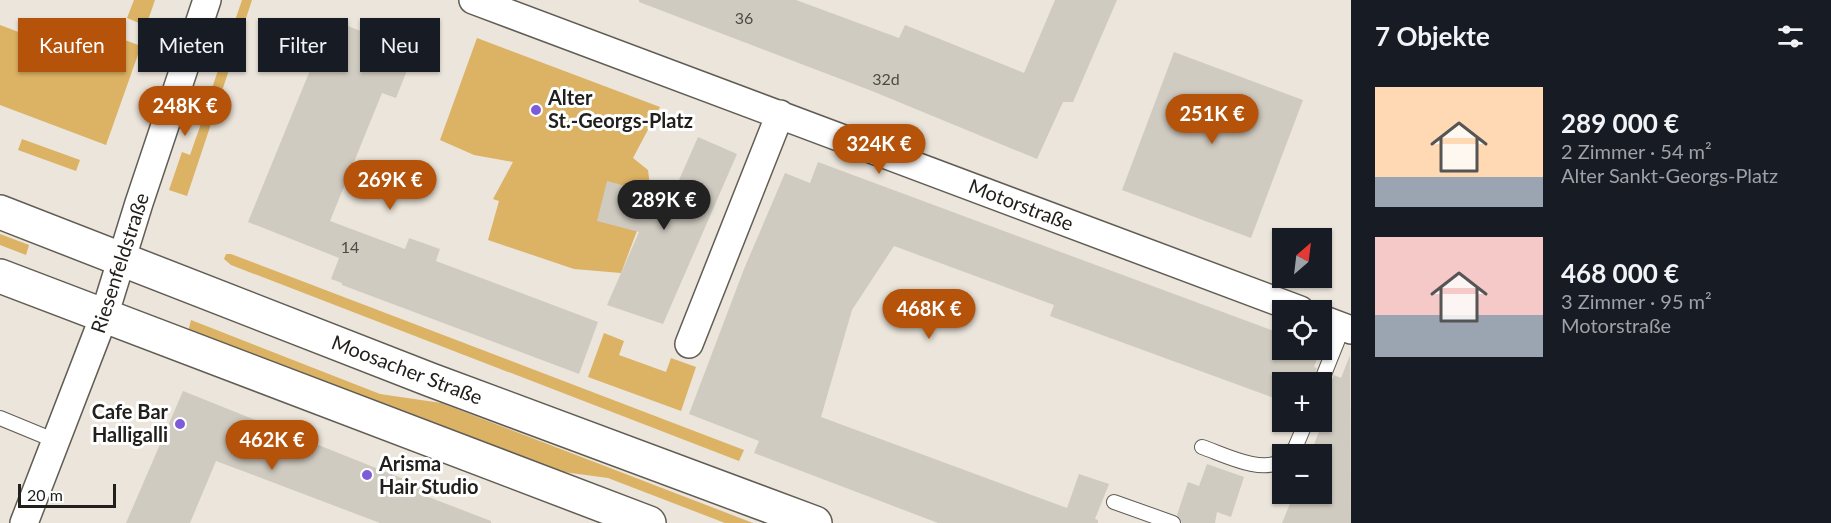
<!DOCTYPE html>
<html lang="de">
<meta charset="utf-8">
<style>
body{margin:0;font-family:Lato,sans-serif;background:#242831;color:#f1f3f6;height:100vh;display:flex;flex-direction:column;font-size:22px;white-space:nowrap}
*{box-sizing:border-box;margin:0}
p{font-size:20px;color:#9ea1a6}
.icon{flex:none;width:33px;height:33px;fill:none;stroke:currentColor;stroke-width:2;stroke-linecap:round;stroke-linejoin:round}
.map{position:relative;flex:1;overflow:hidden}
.sheet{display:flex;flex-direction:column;background:#171b24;width:480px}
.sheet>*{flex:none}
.guide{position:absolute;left:18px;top:18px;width:570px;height:54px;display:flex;gap:12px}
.needle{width:39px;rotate:28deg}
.controls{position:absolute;left:1272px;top:228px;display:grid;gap:12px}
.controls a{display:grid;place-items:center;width:60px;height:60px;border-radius:0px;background:#171b24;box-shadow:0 2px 4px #0004;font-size:30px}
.scale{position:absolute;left:18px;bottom:15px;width:98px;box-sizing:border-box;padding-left:6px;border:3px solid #22201d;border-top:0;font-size:16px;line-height:21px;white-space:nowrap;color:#22201d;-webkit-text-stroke:4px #fff;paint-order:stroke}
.price{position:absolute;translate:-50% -51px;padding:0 14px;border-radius:21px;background:#b45309;color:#fff;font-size:20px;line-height:39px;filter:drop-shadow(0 2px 3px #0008)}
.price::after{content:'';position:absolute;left:50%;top:36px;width:18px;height:14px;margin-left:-9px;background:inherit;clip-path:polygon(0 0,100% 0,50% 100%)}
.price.active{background:#222;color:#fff}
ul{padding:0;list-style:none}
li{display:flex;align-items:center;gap:18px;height:150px;padding:0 24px}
li span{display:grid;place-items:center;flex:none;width:168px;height:120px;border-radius:0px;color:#555}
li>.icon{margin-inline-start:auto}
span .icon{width:72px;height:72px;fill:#fffc;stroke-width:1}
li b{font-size:26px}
h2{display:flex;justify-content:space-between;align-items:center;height:72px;padding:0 24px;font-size:26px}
.pill{padding:0 21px;border-radius:0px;background:#171b24;box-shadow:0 2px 4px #0004;font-size:21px;line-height:54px}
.pill.active{background:#b45309;color:#fff}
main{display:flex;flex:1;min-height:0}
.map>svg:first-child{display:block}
.green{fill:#dcb264}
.building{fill:#d0cbc1}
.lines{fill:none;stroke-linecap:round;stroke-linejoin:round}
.lane-casing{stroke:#615d54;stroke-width:16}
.street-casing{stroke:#615d54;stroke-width:30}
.primary-casing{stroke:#615d54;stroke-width:36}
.lane{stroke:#fff;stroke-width:14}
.street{stroke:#fff;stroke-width:27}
.primary{stroke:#fff;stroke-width:33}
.poi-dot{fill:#7c5dd7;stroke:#fff;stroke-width:2}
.labels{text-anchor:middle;stroke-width:6;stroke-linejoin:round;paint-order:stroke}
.number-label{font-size:16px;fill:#4e4b46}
.poi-label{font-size:20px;font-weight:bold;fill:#22201d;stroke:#fff;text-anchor:start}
.street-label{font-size:20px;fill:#22201d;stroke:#fff}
</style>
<main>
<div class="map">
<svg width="1351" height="523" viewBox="0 0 1351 523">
<rect width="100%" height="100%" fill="#ebe5db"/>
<path class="green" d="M134,0h21l-9,26 -19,-8z
M242,0h10l-31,94 -10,-3z
M0,25l24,9 28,21 21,-13 11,-17 57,21 -35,99 -106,-40z
M477,38l183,69 -27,51 15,12 3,24 -30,79 -47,-4 -86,-29 11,-39 -6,-2 20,-37 -39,-7 -34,-15z
M203,118l9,3 -25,75 -18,-6 13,-38 8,3z
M22,139l58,21 -4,11 -58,-21z
M0,234l29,11 -3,10 -26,-10z
M226,254h5l513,196 -5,11 -508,-196 -7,-6z
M191,320l189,74 61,9 312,120h-28l-117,-45 -59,-8 -361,-138z
M604,333l20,8 -5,14 47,17 5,-14 25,9 -15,44 -93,-34z"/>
<path class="building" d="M639,0h157l103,38 6,-13 119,48 31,-73h62l-44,102h-10l-26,57 -165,-68 -233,-89z
M331,19l83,34 -18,45 -14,-5 -52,128 75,28 4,-11 31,11 -4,12 162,61 -19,52 -237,-89v-2l-11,-4 8,-21 -91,-36z
M1174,52l129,48 -52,138 -129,-48z
M698,137l39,17 -74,170 -56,-19 32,-73 -42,-11 10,-40 64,17z
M818,162l464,172v16h38l-6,17 3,1 -5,14h-30v19l-232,-85 4,-11 -160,-59 -42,64 -31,107 246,91 12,-34 30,10 -14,35 3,1v3h-160l-184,-70 5,-12 -70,-27 55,-145 41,-96 25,10z
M1350,355l1,168h-69l12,-29h28v-40h-12l15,-37 -3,-1v-25l7,-5 5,-11 7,3z
M183,391l238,95 -3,7 73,28v2h-111l-164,-62 -26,62h-64z
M1207,464l37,13 -13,40 -14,-5 -2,11h-33l-5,-8 11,-33 11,4z"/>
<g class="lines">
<g class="lane-casing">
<path id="lane" d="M1321,382l22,-55
M0,418l56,23
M1202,447c21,7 61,28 80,13
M1288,454l7,-6 11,-26
M1114,502l59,21"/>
</g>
<g class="street-casing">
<path id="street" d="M473,0l827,310
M1322,319l29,11
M689,344l91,-230
M24,523l80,-207 35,-113 68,-203"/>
</g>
<g class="primary-casing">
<path id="primary" d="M0,212l431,168 384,143
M0,276l649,247"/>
</g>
<use href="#lane" class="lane"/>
<use href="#street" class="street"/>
<use href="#primary" class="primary"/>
</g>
<g class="poi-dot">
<circle cx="536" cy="110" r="6"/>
<circle cx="180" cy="424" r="6"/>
<circle cx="367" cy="475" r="6"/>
</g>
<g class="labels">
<g class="number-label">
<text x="744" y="24">36</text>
<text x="886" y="85">32d</text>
<text x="350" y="253">14</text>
</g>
<g class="poi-label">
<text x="548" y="105">Alter<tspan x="548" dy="23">St.-Georgs-Platz</tspan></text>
<text x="168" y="419" text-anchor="end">Cafe Bar<tspan x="168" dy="23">Halligalli</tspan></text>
<text x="379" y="471">Arisma<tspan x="379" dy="23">Hair Studio</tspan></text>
</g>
<g class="street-label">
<text transform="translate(1021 205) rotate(21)" y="7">Motorstraße</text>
<text transform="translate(120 263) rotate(-72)" y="7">Riesenfeldstraße</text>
<text transform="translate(407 370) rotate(21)" y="7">Moosacher Straße</text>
</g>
</g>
</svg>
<div class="controls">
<a><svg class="needle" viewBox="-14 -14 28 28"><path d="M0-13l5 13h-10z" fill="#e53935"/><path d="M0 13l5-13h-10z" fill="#9ea1a6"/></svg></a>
<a><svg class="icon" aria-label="locate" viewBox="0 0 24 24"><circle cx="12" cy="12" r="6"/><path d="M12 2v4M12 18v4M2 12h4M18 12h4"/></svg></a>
<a>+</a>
<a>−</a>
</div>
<div class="scale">20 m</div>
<b class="price" style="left:185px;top:137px">248K €</b>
<b class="price" style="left:1212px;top:145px">251K €</b>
<b class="price" style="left:879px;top:175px">324K €</b>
<b class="price" style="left:390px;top:211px">269K €</b>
<b class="price active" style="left:664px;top:231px">289K €</b>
<b class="price" style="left:929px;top:340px">468K €</b>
<b class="price" style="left:272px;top:471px">462K €</b>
<div class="guide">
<a class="pill active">Kaufen</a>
<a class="pill">Mieten</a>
<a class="pill">Filter</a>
<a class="pill">Neu</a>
</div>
</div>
<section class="sheet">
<h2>7 Objekte<svg class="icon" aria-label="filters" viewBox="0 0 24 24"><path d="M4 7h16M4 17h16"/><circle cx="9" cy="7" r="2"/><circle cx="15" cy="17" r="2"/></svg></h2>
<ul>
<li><span style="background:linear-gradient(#ffd9b3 75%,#9aa5b1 0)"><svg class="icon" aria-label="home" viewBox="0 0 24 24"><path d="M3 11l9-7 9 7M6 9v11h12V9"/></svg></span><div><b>289 000 €</b><p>2 Zimmer · 54 m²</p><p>Alter Sankt-Georgs-Platz</p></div></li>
<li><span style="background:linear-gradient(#f6c9c9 65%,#9aa5b1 0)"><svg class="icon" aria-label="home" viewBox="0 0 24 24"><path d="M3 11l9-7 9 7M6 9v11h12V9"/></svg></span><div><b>468 000 €</b><p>3 Zimmer · 95 m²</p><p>Motorstraße</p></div></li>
</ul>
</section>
</main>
